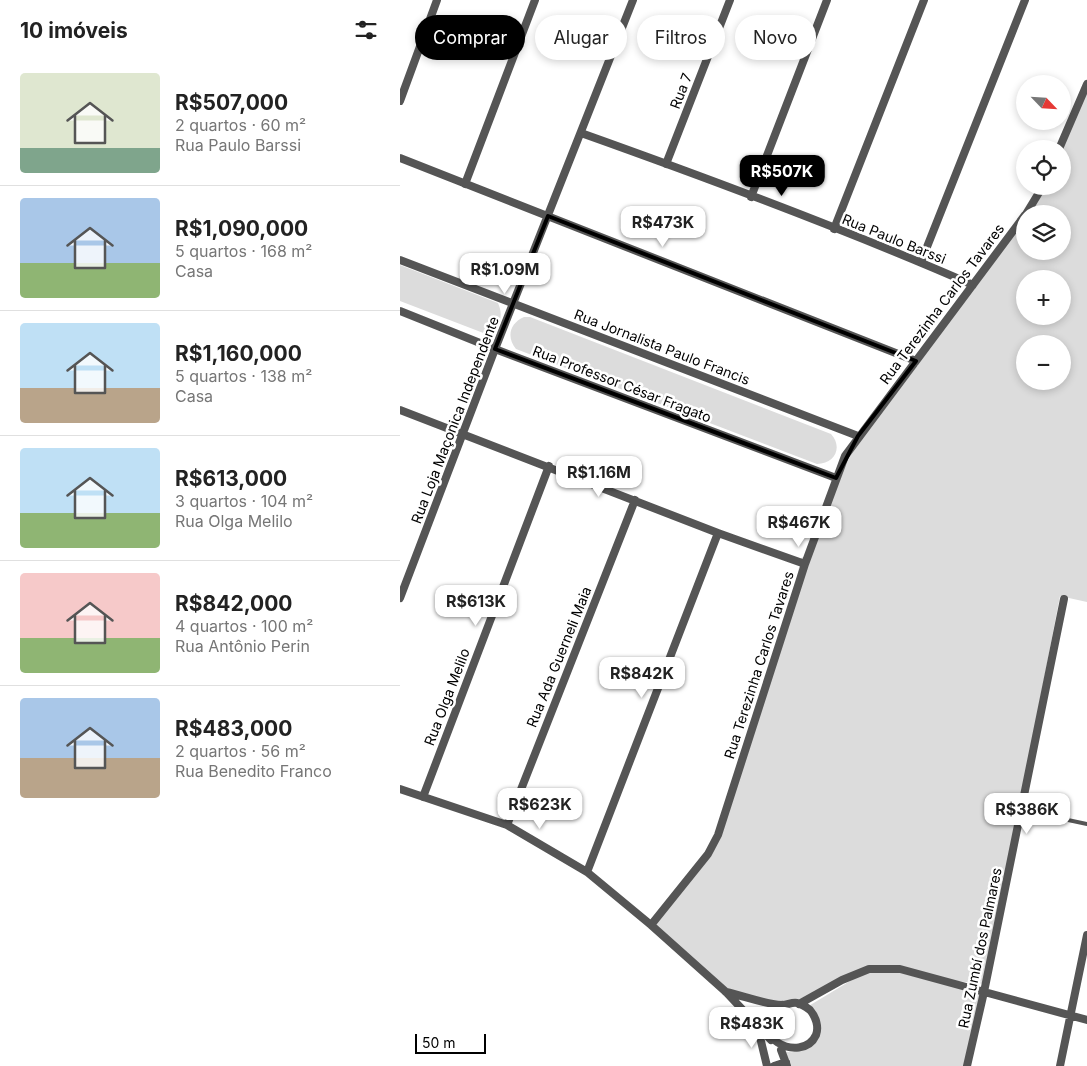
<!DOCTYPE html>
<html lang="pt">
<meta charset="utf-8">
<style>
body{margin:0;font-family:Inter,sans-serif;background:#f2f2f2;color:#222;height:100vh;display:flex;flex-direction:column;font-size:19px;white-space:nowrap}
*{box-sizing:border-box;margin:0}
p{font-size:16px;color:#767676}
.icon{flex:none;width:28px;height:28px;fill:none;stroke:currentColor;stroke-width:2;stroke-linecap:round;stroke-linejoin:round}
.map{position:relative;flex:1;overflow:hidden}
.panel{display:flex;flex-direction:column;background:#fff;width:400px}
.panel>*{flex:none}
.guide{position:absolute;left:15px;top:15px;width:475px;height:45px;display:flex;gap:10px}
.needle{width:32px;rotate:115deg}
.buttons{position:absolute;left:616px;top:75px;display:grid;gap:10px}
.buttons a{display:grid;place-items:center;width:55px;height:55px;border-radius:50%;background:#fff;box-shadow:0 2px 8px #0003;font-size:25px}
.scale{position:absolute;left:15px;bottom:12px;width:71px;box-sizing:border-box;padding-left:5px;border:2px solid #000;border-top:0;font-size:14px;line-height:18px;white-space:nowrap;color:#000;-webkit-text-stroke:4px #fff;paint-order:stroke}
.price{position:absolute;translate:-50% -42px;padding:0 11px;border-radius:10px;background:#fff;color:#222;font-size:16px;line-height:32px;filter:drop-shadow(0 1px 2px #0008)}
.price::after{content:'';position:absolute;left:50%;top:30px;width:15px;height:11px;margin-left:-8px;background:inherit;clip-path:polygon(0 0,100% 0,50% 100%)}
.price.current{background:#000;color:#fff}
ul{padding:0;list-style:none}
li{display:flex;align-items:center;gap:15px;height:125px;padding:0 20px}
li+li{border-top:1px solid #e0e0e0}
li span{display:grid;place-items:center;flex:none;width:140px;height:100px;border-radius:5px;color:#555}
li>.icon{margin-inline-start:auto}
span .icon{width:60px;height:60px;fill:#fffc;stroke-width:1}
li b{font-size:21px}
h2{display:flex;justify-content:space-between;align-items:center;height:60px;padding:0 20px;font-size:21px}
.chip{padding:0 18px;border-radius:22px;background:#fff;box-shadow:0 2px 8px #0003;font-size:18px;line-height:45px}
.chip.current{background:#000;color:#fff}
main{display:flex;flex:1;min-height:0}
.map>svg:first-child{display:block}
.green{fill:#dcdcdc;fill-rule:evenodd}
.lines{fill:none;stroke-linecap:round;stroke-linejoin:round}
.lane{stroke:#555;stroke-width:4}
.street{stroke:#555;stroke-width:8}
.marked{fill:none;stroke:#000;stroke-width:4;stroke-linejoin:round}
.labels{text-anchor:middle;stroke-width:5;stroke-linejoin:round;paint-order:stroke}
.street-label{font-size:14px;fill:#000;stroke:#fff}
</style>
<main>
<section class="panel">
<h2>10 imóveis<svg class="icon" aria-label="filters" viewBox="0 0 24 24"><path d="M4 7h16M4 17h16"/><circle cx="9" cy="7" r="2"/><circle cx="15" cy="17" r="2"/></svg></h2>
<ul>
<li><span style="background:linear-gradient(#dfe7d0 75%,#7fa58c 0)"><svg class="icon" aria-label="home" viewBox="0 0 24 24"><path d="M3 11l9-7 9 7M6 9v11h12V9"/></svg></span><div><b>R$507,000</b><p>2 quartos · 60 m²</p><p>Rua Paulo Barssi</p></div></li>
<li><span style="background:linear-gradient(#a9c7e8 65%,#8fb573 0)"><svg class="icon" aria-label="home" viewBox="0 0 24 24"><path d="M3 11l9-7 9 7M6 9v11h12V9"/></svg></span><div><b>R$1,090,000</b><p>5 quartos · 168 m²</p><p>Casa</p></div></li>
<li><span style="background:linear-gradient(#bfe0f5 65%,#b9a48a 0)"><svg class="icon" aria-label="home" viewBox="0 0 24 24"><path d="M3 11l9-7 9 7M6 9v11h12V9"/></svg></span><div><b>R$1,160,000</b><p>5 quartos · 138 m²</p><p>Casa</p></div></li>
<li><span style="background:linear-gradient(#bfe0f5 65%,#8fb573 0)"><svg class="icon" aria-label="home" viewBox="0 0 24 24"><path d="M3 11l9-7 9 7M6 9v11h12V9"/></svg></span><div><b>R$613,000</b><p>3 quartos · 104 m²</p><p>Rua Olga Melilo</p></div></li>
<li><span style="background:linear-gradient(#f6c9c9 65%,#8fb573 0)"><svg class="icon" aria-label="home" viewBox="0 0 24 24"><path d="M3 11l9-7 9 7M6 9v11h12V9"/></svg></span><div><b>R$842,000</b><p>4 quartos · 100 m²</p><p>Rua Antônio Perin</p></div></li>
<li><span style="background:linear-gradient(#a9c7e8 60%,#b9a48a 0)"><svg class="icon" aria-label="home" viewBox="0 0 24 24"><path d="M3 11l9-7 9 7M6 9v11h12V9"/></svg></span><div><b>R$483,000</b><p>2 quartos · 56 m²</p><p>Rua Benedito Franco</p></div></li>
</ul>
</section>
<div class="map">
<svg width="687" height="1066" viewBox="0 0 687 1066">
<rect width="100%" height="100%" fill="#fff"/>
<path class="green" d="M687,84v518l-27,-6 -75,388 -39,-4 38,12 -17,74h-179l-5,-15c20,5 25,-7 34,-22l-10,-22 58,-35 -66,32 -17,1 -56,-13 -75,-67 63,-81 80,-253 7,-33 5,-2 39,-100 180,-241v36h37v-37h-36l17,-28h19v-37zM625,279h37v37h-37zM625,344h37v37h-37z
M0,265l98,38c6,13 2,25 -12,31l-86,-33z
M124,317h6l301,117c12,13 4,30 -14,30l-301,-115c-10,-12 -6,-26 8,-32z"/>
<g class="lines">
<path class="lane" d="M621,810l66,14"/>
<path class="street" d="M0,101l37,-101
M181,133c132,47 264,96 392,152
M659,149l28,-65
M0,158l516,203
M266,164l64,-164
M65,184l70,-184
M351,197l76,-197
M626,214l17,-28
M434,229l90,-229
M0,260l458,176
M521,262l104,-262
M0,311l95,38 341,129
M0,410l318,123 87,31
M0,598l95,-249 138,-349
M0,789l107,36 80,47 64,53 75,67 45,48
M23,797l126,-331
M107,825l128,-325
M187,872l131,-339
M251,925l57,-71 10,-19 87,-271 40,-108 180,-241
M326,992c18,4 38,12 56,13 5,0 10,-3 15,-2 5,1 9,4 13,7 6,7 9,17 6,25 -14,31 -77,-1 -34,-30
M399,1004l43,-24 27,-11h31l187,51
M358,1029l9,37
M381,1050l6,16
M374,1066l12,-4
M567,1066l17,-74 80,-393
M660,1066l27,-131"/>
</g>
<path class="marked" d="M148,216l368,145 -58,75 -22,42 -341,-129z"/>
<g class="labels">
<g class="street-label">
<text transform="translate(281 91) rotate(-69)" y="5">Rua 7</text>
<text transform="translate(494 239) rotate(22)" y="5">Rua Paulo Barssi</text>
<text transform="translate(542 304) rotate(-53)" y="5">Rua Terezinha Carlos Tavares</text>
<text transform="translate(262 347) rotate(21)" y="5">Rua Jornalista Paulo Francis</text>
<text transform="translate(222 384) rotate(21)" y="5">Rua Professor César Fragato</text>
<text transform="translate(55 420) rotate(-69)" y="5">Rua Loja Maçonica Independente</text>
<text transform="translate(159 657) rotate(-68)" y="5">Rua Ada Guerneli Maia</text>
<text transform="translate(359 665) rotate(-72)" y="5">Rua Terezinha Carlos Tavares</text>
<text transform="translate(47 697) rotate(-69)" y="5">Rua Olga Melilo</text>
<text transform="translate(580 948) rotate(-78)" y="5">Rua Zumbí dos Palmares</text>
</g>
</g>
</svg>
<div class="buttons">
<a><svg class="needle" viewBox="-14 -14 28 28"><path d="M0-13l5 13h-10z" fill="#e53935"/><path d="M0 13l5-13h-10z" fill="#767676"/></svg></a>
<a><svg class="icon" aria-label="locate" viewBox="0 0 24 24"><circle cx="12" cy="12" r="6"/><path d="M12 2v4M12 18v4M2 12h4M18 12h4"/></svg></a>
<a><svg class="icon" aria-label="layers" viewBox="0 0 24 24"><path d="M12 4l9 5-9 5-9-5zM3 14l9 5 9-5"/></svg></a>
<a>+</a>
<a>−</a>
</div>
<div class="scale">50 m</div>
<b class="price current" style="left:382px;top:197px">R$507K</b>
<b class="price" style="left:263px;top:248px">R$473K</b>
<b class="price" style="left:105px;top:295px">R$1.09M</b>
<b class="price" style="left:199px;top:498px">R$1.16M</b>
<b class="price" style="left:399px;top:548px">R$467K</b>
<b class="price" style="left:76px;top:627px">R$613K</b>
<b class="price" style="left:242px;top:699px">R$842K</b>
<b class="price" style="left:140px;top:830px">R$623K</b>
<b class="price" style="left:627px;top:835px">R$386K</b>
<b class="price" style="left:352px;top:1049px">R$483K</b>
<div class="guide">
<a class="chip current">Comprar</a>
<a class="chip">Alugar</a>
<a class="chip">Filtros</a>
<a class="chip">Novo</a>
</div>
</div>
</main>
